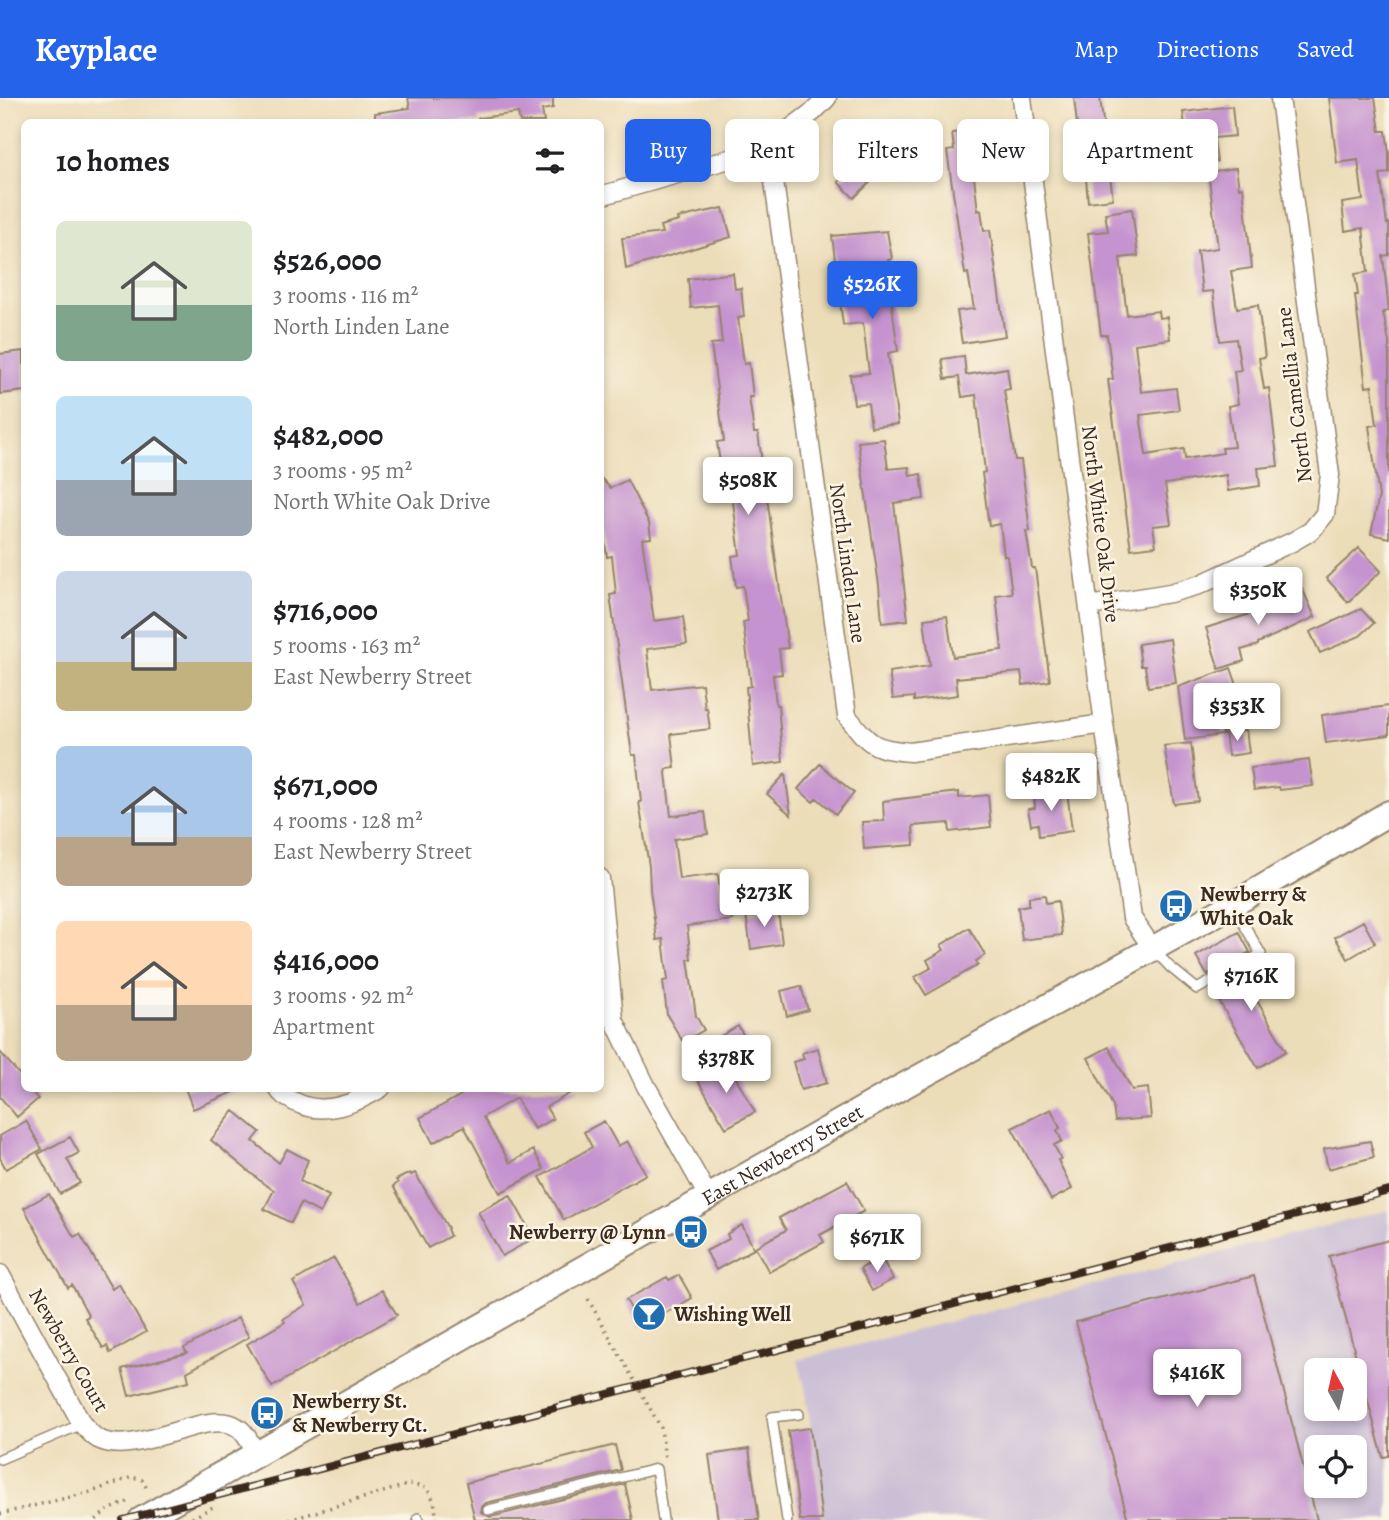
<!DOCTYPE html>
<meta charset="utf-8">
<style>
body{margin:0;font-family:Alegreya,serif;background:#f2f2f2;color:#202124;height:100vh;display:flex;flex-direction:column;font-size:26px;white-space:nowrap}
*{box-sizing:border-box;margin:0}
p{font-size:23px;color:#757577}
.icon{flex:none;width:38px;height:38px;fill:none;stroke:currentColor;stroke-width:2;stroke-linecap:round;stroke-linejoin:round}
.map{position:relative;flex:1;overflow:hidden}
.sheet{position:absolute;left:21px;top:21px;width:583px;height:973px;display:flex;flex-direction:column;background:#fff;border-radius:10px;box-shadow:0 4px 10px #0003}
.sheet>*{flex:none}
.top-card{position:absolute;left:625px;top:21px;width:658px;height:63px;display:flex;gap:14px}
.needle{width:46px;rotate:352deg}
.fabs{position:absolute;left:1304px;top:1260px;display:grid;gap:14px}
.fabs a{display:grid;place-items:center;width:63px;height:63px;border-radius:10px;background:#fff;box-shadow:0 4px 10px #0003;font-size:35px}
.price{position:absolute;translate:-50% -60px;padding:0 16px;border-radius:7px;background:#fff;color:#222;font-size:23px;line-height:46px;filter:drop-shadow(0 2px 4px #0008)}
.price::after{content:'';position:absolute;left:50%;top:42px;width:21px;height:16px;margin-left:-10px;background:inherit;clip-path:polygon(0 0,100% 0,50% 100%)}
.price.current{background:#2563eb;color:#fff}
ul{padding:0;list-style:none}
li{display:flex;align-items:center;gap:21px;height:175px;padding:0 35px}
li span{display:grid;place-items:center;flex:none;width:196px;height:140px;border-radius:10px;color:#555}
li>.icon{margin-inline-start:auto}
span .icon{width:84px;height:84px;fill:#fffc;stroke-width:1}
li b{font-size:30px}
h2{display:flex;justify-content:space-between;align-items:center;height:84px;padding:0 35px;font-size:30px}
.tag{padding:0 24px;border-radius:10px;background:#fff;box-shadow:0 4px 10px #0003;font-size:24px;line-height:63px}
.tag.current{background:#2563eb;color:#fff}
header{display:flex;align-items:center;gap:42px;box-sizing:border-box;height:98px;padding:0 35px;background:#2563eb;color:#fff}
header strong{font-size:33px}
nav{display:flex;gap:38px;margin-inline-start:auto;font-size:24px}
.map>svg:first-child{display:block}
.industrial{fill:#cbbfd5;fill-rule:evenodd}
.building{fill:#c593cf}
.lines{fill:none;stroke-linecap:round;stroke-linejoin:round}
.service-casing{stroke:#94846c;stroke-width:12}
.minor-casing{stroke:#94846c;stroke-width:21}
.secondary-casing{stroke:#94846c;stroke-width:28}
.path{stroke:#94846c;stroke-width:3.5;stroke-dasharray:2 5;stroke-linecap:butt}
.service{stroke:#fff;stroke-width:9}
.minor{stroke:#fff;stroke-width:18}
.secondary{stroke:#fff;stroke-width:24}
.rail-casing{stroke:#3b2a1e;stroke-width:8}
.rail{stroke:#fcf5e5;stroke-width:5;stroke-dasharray:16;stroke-linecap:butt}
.labels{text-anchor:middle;stroke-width:5;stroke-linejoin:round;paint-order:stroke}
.street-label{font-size:21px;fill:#3b2a1e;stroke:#fcf5e5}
.poi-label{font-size:21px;font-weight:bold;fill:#3b2a1e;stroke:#fcf5e5;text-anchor:start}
</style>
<header>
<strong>Keyplace</strong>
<nav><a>Map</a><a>Directions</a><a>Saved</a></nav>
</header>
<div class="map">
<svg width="1389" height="1422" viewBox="0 0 1389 1422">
<rect width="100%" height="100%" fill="#fcf5e5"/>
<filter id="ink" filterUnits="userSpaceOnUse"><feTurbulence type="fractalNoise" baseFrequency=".0143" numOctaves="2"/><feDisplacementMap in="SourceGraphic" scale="14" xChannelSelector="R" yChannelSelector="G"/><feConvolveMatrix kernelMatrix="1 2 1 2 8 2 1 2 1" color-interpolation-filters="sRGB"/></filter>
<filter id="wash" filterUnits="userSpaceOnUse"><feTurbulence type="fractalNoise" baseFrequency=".00686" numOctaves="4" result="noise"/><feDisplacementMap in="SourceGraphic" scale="28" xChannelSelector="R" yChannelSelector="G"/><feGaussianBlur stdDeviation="1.57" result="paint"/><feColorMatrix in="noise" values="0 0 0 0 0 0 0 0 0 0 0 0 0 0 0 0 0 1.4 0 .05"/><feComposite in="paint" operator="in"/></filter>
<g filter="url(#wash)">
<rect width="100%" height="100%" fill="#ecddb9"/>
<path class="industrial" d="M1389,1112v310h-565l-18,-128 -8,-32zM1316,1272h38v39h-38zM1316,1349h38v39h-38z"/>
<g id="blocks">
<path class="building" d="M408,0h145v10l-11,2 2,12h-24l-2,-9 -40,5 1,4h-104v-9l35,-5z
M1074,0h26l5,38 46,-5 3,24 -46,6 5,38 -25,3 -2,-24h-3z
M1329,0h46l5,33h6l3,22v20l-9,1 7,50 2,-1v32l-6,1 6,55 -6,1 6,30v196l-18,-4 8,-38 -10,-70 8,-1 -5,-39 -6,1 -11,-92h3l-3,-21 13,-2 -5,-44 -18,3 -3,-28 21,-3 -5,-40 -21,3z
M1232,8l3,30 -21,2 3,24 -26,3 -1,-4 -14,2 -2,-24 13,-1 -4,-26z
M978,31l5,36 -4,1 1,10 -6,1 4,34 3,-1 3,21 6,-1 15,106 -43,7 -5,-32 17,-2 -6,-36 -3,1 -18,-123 7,-1 -2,-17z
M862,34l30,29 -38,37 -16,-16 20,-20 -13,-13z
M1236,70l3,20 4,-1 9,81 -21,3 6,37 21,-3 7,52 -6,1 5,31 5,-1 9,78 -20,2 2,18 -32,5 -2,-16 -61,9 6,40 -18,2 3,20 -25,3 -23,-169 5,-1 -6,-44h-6l-13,-102 20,-2 -3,-18 27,-4 6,47 -18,2 7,57 31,-4 1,7 8,-1 3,22 -35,5 6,48 35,-4 3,22 -39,5 6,40 38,-6 1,10 38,-6 -1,-5 12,-1 -6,-41 10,-2 -4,-33 7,-1 -5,-31 -16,2 -7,-50 -11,1 -5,-41 21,-3 -10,-76z
M723,110l8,29 -105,32 -4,-31 40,-5 -2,-7 19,-5 -1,-3z
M887,133l5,28 -4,1 4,22 -3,1 9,68 -10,2 10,71 -27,3 -3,-24 -14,1 -4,-29 19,-2 -6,-50 -20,2 -3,-24 25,-4 -4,-34 -25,4 -4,-31z
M733,175l2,16 6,-1 3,29 -6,1 6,46 5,-1 4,34h-4l5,36h4l30,215 -9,1 3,25 -9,1 3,30h2l5,57 -30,4 -7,-79 5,-1 -8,-64 5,-1 -5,-35 -7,1 -4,-31 8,-1 -11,-83 -2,-10 -7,1 -3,-21 7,-1 -13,-97 11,-1 -4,-38 -27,3 -3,-29z
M24,253v40l-24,3v-40z
M964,258l2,19 41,-7 3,21 -6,1 11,70h6l9,71h-4l6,37h3l15,113 -27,4 -2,-13 -65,6 2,17 -44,6v-4l-21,2 -4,-27 41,-6 -6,-47 23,-3 6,41 49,-7 -6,-55 16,-2 -5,-37h-3l-4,-32 -11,2 -7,-53 3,-1 -9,-77 -14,2 -3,-20 -14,2 -3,-20z
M884,341l4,30 21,-2 1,9 11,-2 3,25 -30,4 14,117 -26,3 -3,-38 -21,-143z
M600,379l10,11 17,-8 22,43 2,15 -9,1 12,82 29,-4 4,27 -40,5 5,41 50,-6 3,25 2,-1 3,21 -39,5 4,34 -8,1 -1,4 5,43 34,-4 3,22 -34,5 5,40 39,-5 3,26 10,-1 2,21 -46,6 4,33h-3l8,57 8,14 -21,12 -16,-27 -4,-34 5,-1 -5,-41 -6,1 -7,-50 -1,-24 -10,-64h2l-5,-47h-4l-22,-160 6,-1 -4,-38 -5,1 -7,-50z
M1359,450l22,23 -33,31 -22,-24z
M1302,490l13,29 -57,26v2l-17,5 3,11 -25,8 -13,-41 60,-19 -2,-4z
M1361,511l13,14 -14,13 -40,17 -10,-21z
M1170,541l6,44 -28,4 -3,-21h-4l-3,-22z
M1231,570l8,23 -22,8 6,36 -38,5 -7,-53z
M1389,608v29l-63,8 -4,-28z
M1246,632l3,23 -21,3 -3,-24z
M1191,645l7,58 -24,3 -10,-58z
M1309,662l4,26 -33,4 -1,-3 -25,3 -3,-22z
M820,666l34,29 -18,21 -19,-16 -4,4 -15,-13z
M785,676l6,41 -24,-21z
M1067,693l5,40 -33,5 -1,-12 -7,1 -3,-16 7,-1 -1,-13z
M959,694v6l29,-3 3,32 -41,5 -1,-9 -36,3 1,19 -50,4 -2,-27 22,-1 -1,-20z
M1045,797l1,8 12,-2 4,34 -40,5 -4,-33 11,-2v-8z
M778,812l4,34 -31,5 -5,-35z
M1363,823l12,22 -27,16 -13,-22z
M969,830l16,27 -9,6 2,4 -52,30 -11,-18 16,-9 -4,-8 17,-10 -3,-5z
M1239,834l11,20 -43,23 -11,-19z
M1259,865l15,26 -18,10 30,52 -28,17 -46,-79z
M801,888l7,24 -21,6 -6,-25z
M738,928l14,24 -19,11 -14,-24z
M1109,949l23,43 16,-2 3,30 -36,3 -2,-15 -25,-48z
M818,950l9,35 -26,7 -8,-28 11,-3 -2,-6z
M0,954l24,28v8h8l-2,2 8,9 -21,18 -17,-20z
M727,964l28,50 -29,16 -29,-49z
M185,990h56v1l-48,20z
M474,990h105l-33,19 7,12 -19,10 -18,-31 -33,19 27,46 23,-13 11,19 -44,24 -36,-67 -31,17 -13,-25z
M1051,1011l9,19 -3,2 5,11 -8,4 7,14 -3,1 14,29 -21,11 -39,-72z
M234,1013l26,21 -7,9 26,22 8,-14 21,11 -8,21 29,15 -9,17 -19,-10 -10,20 -27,-14 10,-19 -10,-6 -53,-44z
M26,1023l16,28 -36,20 -6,-11v-22z
M604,1023l14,25 9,-5 19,33 -82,46 -24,-43 52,-30 -8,-15z
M70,1039l9,16 -12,6 13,24 -20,11 -22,-40z
M1370,1043l4,16 -46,12 -4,-20z
M410,1075l1,2 4,-2 33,55 -1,1 3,7 -22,12 -35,-62 5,-3 -2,-3z
M847,1083l17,30 -44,24 4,7 -55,30 -14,-25 31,-17 -7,-12z
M49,1096l25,43 6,-3 32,55 7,-5 27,48 -36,21 -3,-7 -4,2 -18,-30 4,-2 -17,-31 -4,3 -44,-80z
M510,1097l24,43 -32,18 -24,-44z
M742,1127l12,24 -38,21 -10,-19 23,-12 -2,-5z
M1389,1142v216l-6,1 -54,-201z
M881,1159l12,22 -21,12 -12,-22z
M334,1160l26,45 22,-13 15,25 -125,72 -25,-43 38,-22 -2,-3 23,-14 -13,-23z
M679,1177l13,23 -51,29 -15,-27 41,-23 2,3z
M1254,1178l63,244h-189l-52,-198z
M238,1220l11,19 -62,35 2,9 -60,15 -7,-27 65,-16 -3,-5z
M810,1330l12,92h-22l-12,-89z
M615,1347l6,25 -135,33 -4,4 -1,5 9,5 135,-33 8,36h-158l-9,-37z
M749,1351l10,71h-41l-9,-65z"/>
</g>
</g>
<g filter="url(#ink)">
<use href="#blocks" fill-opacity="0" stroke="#94846c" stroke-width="2"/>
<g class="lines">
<g class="service-casing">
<path id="service" d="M1154,852l16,17 27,22 64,-35 -27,-47
M0,1361l82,-35
M488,1412l168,-41 7,51
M418,1420l1,2
M787,1422l-15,-103 27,-3"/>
</g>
<g class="minor-casing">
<path id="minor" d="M1022,0l82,626 28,194 21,31
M769,47l78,571c23,29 26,33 63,36l194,-28
M600,98l133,-38 36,-13 45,-34 13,-13
M1089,508l81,-13 29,-8 93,-43 19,-11 14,-17 5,-39 -50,-377
M600,780l14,142 32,66 62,110
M278,990c4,8 10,10 17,14 29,15 61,1 86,-14
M0,1176l82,150c5,5 10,12 16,15 39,20 108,-32 139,-12 9,5 14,18 19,26"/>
</g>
<g class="secondary-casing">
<g id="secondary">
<path id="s1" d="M141,1422l757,-431 334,-184 157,-92"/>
</g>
</g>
<path class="path" d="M588,1201l73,129 4,31
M0,1416l91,-22 41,-15 10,3 6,10
M192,1420l21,-11
M96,1422l10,-9 21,-9
M289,1422l121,-36 17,4 7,13 3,19"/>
<use href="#service" class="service"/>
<use href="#minor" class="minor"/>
<use href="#secondary" class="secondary"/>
<g class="rail-casing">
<path id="rail" d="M123,1422l1266,-329"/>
</g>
<use href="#rail" class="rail"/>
</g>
</g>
<defs>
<g id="bus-disc" transform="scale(1.75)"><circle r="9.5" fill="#1f6fb2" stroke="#fcf5e5"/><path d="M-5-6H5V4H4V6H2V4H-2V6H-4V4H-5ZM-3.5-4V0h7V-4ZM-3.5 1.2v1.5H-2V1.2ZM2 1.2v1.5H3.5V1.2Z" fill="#fff"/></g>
<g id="bar-disc" transform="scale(1.75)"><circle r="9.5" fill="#1f6fb2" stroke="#fcf5e5"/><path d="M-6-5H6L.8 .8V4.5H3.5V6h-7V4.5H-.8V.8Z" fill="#fff"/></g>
</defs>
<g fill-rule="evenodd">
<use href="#bus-disc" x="1176" y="808"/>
<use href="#bus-disc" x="691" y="1134"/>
<use href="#bar-disc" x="649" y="1216"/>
<use href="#bus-disc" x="267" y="1315"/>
</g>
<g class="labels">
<g class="street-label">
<text transform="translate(1294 297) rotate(-97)" y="7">North Camellia Lane</text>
<text transform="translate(1101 426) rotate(83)" y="7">North White Oak Drive</text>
<text transform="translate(848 465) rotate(82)" y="7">North Linden Lane</text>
<text dy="7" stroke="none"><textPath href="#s1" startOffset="738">East Newberry Street</textPath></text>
<text transform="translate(69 1252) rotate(60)" y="7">Newberry Court</text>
</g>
<g class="poi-label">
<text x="1200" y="803">Newberry &amp;<tspan x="1200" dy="24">White Oak</tspan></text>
<text x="666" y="1141" text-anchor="end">Newberry @ Lynn</text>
<text x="674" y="1223">Wishing Well</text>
<text x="292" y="1310">Newberry St.<tspan x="292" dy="24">&amp; Newberry Ct.</tspan></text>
</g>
</g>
</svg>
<div class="fabs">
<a><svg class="needle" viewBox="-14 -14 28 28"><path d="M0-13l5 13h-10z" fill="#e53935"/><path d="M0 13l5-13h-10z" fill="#757577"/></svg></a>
<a><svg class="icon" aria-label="locate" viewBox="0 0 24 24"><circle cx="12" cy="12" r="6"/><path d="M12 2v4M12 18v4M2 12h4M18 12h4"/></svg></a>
</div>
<b class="price current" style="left:872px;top:223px">$526K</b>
<b class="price" style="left:748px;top:419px">$508K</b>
<b class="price" style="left:1258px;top:529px">$350K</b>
<b class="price" style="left:1237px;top:645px">$353K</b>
<b class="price" style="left:1051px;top:715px">$482K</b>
<b class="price" style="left:764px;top:831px">$273K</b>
<b class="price" style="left:1251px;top:915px">$716K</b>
<b class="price" style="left:726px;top:997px">$378K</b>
<b class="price" style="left:877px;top:1176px">$671K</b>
<b class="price" style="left:1197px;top:1311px">$416K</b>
<div class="top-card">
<a class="tag current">Buy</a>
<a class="tag">Rent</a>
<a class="tag">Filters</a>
<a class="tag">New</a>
<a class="tag">Apartment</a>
</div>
<section class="sheet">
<h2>10 homes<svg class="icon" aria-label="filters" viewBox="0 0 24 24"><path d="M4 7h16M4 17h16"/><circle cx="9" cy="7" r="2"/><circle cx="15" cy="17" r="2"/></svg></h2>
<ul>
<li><span style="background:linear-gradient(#dfe7d0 60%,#7fa58c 0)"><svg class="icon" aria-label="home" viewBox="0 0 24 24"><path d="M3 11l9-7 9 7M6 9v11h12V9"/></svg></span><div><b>$526,000</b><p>3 rooms · 116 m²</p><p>North Linden Lane</p></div></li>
<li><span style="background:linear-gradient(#bfe0f5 60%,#9aa5b1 0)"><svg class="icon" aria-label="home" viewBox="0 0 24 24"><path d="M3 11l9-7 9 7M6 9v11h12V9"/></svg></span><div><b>$482,000</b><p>3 rooms · 95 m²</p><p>North White Oak Drive</p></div></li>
<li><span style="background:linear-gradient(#c9d6e8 65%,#c2b280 0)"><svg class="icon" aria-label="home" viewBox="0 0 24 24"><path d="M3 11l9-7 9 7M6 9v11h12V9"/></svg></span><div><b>$716,000</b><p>5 rooms · 163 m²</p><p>East Newberry Street</p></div></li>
<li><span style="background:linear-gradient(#a9c7e8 65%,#b9a48a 0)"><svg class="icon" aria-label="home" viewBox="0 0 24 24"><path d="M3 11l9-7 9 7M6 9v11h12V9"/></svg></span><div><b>$671,000</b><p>4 rooms · 128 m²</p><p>East Newberry Street</p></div></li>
<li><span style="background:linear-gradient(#ffd9b3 60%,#b9a48a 0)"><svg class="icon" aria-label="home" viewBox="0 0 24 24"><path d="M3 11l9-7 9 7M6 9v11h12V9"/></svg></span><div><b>$416,000</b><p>3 rooms · 92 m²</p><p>Apartment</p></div></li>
</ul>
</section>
</div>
